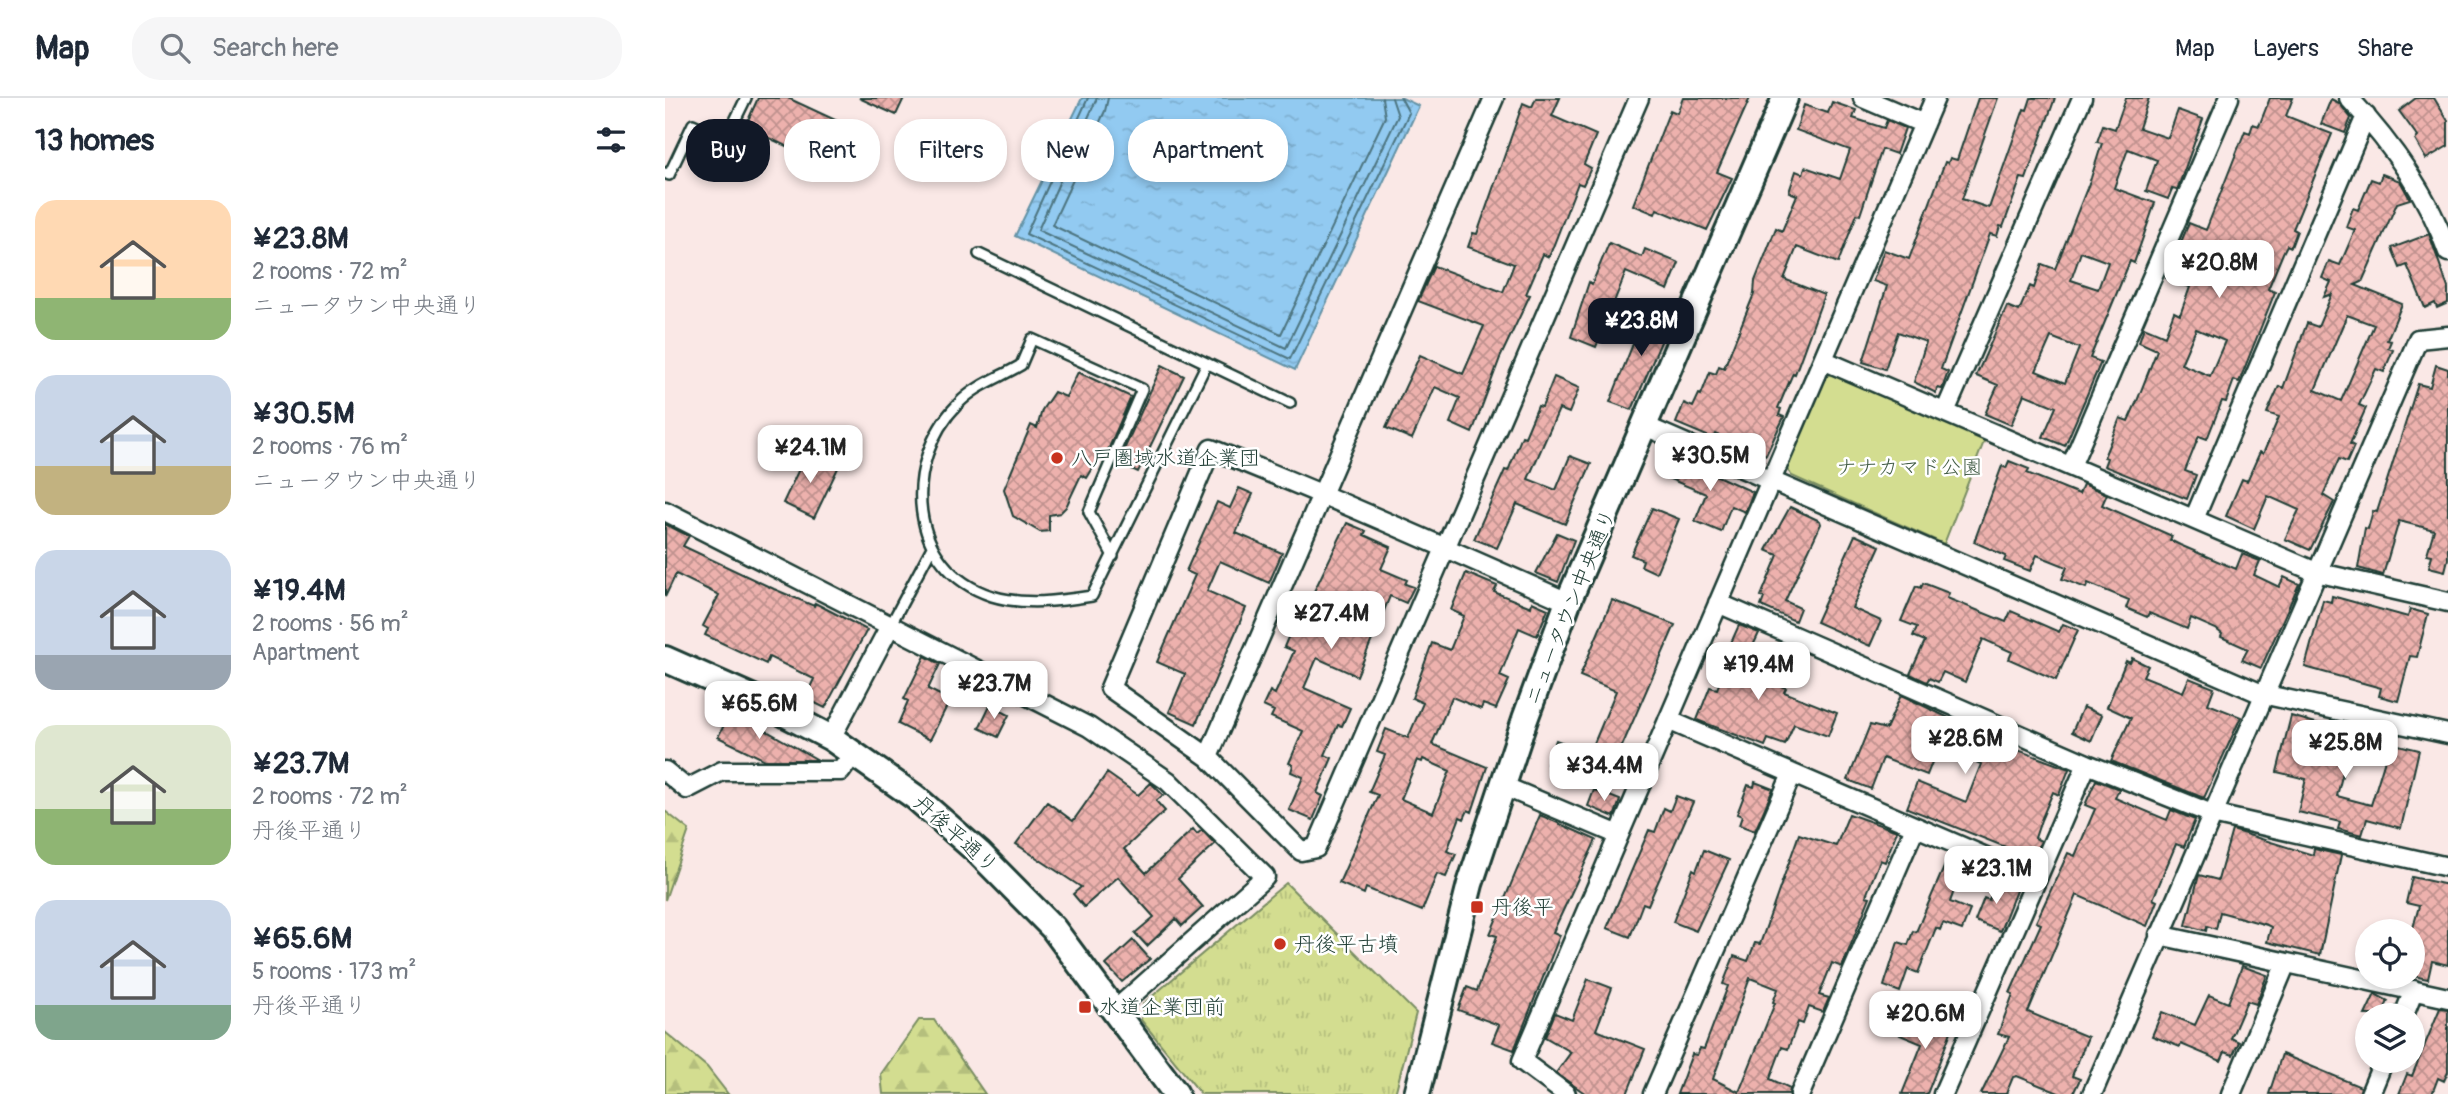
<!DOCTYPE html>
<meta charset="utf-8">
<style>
body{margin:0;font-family:Pangolin,"Klee One",sans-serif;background:#f6f6f7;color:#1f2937;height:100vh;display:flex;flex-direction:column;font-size:26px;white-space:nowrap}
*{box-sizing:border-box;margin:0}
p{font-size:23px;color:#747a83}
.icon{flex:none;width:38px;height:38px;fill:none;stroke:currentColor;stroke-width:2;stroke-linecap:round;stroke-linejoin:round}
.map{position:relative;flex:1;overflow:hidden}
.details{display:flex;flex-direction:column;background:#fff;width:665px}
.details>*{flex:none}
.hud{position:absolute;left:21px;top:21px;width:665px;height:63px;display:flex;gap:14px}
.buttons{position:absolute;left:1690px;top:821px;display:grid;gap:14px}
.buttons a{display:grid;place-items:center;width:70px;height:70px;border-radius:50%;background:#fff;box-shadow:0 4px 10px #0003;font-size:35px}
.price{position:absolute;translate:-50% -60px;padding:0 16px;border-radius:14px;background:#fff;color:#222;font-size:23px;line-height:46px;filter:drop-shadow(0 2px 4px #0008)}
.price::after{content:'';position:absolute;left:50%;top:42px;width:21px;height:16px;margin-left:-10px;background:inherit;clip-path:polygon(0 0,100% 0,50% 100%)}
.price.active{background:#111827;color:#fff}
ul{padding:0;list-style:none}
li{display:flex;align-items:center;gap:21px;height:175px;padding:0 35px}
li span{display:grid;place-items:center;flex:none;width:196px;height:140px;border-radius:21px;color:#555}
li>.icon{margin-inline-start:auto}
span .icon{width:84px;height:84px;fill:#fffc;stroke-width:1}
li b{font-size:30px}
h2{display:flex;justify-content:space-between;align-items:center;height:84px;padding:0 35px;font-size:30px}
.tag{padding:0 24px;border-radius:28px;background:#fff;box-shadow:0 4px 10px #0003;font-size:24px;line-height:63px}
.tag.active{background:#111827;color:#fff}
header{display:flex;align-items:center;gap:42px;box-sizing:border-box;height:98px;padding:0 35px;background:#fff;border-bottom:2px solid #e0e1e3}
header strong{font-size:33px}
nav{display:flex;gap:38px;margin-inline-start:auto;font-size:24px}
.search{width:490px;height:63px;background:#f6f6f7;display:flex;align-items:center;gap:18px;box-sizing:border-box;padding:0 24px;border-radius:28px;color:#747a83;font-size:26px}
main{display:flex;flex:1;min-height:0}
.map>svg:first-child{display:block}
.grass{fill:url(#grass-tufts);stroke:#798d62;stroke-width:2}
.forest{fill:url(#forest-firs);stroke:#798d62;stroke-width:2}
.park{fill:#d3dd90;stroke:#798d62;stroke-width:2}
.water{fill:url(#water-ripples);stroke:#6492a5;stroke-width:2}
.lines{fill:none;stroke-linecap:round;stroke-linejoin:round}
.shore{stroke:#4d7580;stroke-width:2}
.building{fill:url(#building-cross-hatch);stroke:#1f3d34;stroke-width:2;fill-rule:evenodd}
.lane-casing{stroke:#1f3d34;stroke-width:14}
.street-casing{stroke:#1f3d34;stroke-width:23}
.secondary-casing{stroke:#1f3d34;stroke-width:30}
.lane{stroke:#fff;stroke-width:9}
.street{stroke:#fff;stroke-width:18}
.secondary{stroke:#fff;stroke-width:24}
.poi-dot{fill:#c8321e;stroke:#fff;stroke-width:2.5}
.labels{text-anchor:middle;stroke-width:5;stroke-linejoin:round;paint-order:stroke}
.poi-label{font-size:21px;fill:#1f3d34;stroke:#fff;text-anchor:start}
.park-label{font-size:21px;fill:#435d46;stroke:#fff}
.street-label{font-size:21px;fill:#1f3d34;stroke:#fff}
</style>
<header>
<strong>Map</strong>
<div class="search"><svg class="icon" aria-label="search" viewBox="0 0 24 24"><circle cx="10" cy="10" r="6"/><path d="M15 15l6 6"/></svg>Search here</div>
<nav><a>Map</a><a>Layers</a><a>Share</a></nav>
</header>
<main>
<section class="details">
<h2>13 homes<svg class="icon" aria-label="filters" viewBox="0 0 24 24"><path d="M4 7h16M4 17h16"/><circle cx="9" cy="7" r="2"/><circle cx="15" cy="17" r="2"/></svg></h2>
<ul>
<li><span style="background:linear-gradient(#ffd9b3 70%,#8fb573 0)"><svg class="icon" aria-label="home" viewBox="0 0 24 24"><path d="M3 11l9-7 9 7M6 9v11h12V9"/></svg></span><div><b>¥23.8M</b><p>2 rooms · 72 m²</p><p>ニュータウン中央通り</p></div></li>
<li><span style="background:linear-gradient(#c9d6e8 65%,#c2b280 0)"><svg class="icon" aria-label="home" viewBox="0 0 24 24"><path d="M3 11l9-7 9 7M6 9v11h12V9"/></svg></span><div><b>¥30.5M</b><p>2 rooms · 76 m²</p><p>ニュータウン中央通り</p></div></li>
<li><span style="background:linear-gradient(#c9d6e8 75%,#9aa5b1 0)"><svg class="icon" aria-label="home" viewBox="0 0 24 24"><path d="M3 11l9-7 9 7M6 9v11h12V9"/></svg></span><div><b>¥19.4M</b><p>2 rooms · 56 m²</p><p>Apartment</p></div></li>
<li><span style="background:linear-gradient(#dfe7d0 60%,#8fb573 0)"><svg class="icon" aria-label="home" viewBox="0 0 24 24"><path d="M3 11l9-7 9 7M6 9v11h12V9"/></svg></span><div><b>¥23.7M</b><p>2 rooms · 72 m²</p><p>丹後平通り</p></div></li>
<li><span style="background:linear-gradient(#c9d6e8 75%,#7fa58c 0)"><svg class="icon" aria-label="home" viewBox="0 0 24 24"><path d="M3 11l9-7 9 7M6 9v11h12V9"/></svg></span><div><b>¥65.6M</b><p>5 rooms · 173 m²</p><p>丹後平通り</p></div></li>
</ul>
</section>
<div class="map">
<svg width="1783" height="996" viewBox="0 0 1783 996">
<defs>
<pattern id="grass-tufts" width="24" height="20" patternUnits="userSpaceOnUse" patternTransform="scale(1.75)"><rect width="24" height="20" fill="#d3dd90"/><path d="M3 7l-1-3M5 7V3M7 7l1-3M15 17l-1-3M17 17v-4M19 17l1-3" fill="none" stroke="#b5bf7d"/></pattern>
<pattern id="forest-firs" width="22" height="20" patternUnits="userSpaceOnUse" patternTransform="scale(1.75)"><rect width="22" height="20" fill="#d3dd90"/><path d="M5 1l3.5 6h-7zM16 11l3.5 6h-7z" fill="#b5bf7d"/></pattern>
<pattern id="water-ripples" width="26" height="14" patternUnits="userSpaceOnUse" patternTransform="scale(1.75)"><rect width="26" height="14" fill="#92caf1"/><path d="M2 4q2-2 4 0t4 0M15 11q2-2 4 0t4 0" fill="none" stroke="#7daecf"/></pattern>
<pattern id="building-cross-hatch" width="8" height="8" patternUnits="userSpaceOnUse" patternTransform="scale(1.75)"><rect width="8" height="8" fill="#edb1ad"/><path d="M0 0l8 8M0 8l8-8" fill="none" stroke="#bf918e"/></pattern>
</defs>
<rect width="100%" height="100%" fill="#fae8e6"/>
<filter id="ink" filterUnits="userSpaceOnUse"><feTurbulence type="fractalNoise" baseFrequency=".0143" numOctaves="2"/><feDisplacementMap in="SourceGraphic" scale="14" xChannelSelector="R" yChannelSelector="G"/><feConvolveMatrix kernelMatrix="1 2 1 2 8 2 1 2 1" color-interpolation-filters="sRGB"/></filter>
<g filter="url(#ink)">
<path class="grass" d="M621,785l130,130 -21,81h-194l-60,-74 2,-16z"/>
<path class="forest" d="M0,713l24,19 -24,70z
M254,922h15l51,74h-102l-2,-20z
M0,934l42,35 21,27h-63z"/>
<path class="park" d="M1169,276l151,65 -41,105 -152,-68 -6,-8 41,-93z"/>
<path class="water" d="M417,0h320l17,8 -124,264 -280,-134z"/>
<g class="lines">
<path class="shore" d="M423,0l-62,136 264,125 119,-246 -8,-15
M432,0l-59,132 248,118 112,-232 -6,-18
M443,0l-3,13 -53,114 229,109 104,-217 -3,-19"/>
</g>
<path class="building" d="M93,0h30l58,27 -19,40 -82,-38z
M194,0h45l-8,17z
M871,0h24l-8,18 44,19 -12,29 7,4 -8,17 -5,-2 -29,74 -6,-3 -17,40 4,1 -30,63 -28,75 -22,-10 10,-25 -25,-11 -23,52 -26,-11 34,-73 43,19 21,-48 -66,-25 16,-35 69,26 11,-28 -46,-17 5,-14 4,1 46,-131 9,4z
M1018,0h67l-33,74 15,6 -25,52 -50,-21 -2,5 -22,-9 37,-95 7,3z
M1313,0h20l-36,101 27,9 35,-99 3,1 4,-12h24l-29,81 -5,-1 -18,49 -3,-1 -3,10 -7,-2 -49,135 7,3 -6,17 -5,-1 -1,5 -22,-11 12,-40 -28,-10 -13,37 -22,-7 24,-76 -14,-5 11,-31 25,9 36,-97 3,1 2,-5 7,2z
M1461,0h23l-10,30 29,10 10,-28 25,9 -26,71 -5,-1 -4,10 -22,-8 11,-31 -29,-11 -14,39 41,15 -21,60 -4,-2 -40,97 11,4 -36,84 -22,-9 13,-30 -32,-13 -13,31 -26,-11 13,-29 -22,-9 31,-70 12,5 11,-25 4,2 8,-24 13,5 36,-91 11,-35 -5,-1 6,-17 12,4zM1416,154l27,10 -10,27 -27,-9zM1386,239l28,11 -14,35 -29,-12z
M1605,0h23l-7,18 46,18 -39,95 4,2 -6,16 -4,-2 -4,8 -15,36 7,3 -36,90 -5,-2 -8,22 -4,-1 -15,38 -8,-3 -14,35 11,4 -9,24 -83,-33 3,-8 -3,-1 16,-39 8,3 9,-20 20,-51 -18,-8 5,-15 21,9 9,-24 6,3 10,-28 -24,-9 23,-55 17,7 39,-99 5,2 3,-9 6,2zM1531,231l29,12 -15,35 -29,-12z
M1751,0h18l14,23v25l-22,13 -11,-19 3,-3 -19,-26z
M1666,1l8,4 12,15 -6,15 -24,-9z
M1167,4l24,8 -3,8 31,10 3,-8 18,8 -9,26 -14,-5 -22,66 -3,-1 -19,49 -41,-16 -13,32 40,16 -29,79 -2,-1 -15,35 3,1 -2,6 5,2 -18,38 -50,-21 -2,5 -38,-16 8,-20 9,4 6,-13 2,1 9,-23 6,2 3,-8 5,2 30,-74 1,-13 21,-53 6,3 15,-36 -8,-3 7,-21 7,3 2,-7 35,12 10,-29 -54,-20 8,-25 24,8z
M1717,76l18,7 10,18 -13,4 -35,79 -7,3 47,19 -15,36 4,1 -3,7 5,2 -9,22 -8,-3 -17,36 7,3 -16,36 4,2 -7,16 -8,-3 -16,36 11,7 -24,48 -25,-11 14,-29 -31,-14 -14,33 -28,-13 16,-37 5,2 13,-29 3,2 16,-37 -12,-4 12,-27 4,2 24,-65 11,4 14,-33 -8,3 7,-15 -9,-4 7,-17 11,4 15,-35 -9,-3 7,-19 5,2 13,-31 8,3zM1682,217l27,10 -33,76 -26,-11z
M1764,136l19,54v15l-11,5 -2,-5 -10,5 -18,-43 -7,3 -8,-20z
M944,145l33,14 3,-8 34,14 -11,27 -42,-18 -30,75 -25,-10 18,-55 3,2z
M983,208l24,10 -40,94 -22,-8z
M497,267l22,11 -46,96 -20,-9z
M1771,267l12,4v190l-3,12 -16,-4 3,-12 -5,-1 7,-24 -35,-9 -16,54 -25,-7 7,-40 3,1 5,-18 4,1 41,-128 12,3z
M413,274l53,25 -26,60 -4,-2 -14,23 -6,-3 -15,32 -6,6 -11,2v16l-9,1 -27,-16 -9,-27 27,-64 6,3 5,-18 12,-18 12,5z
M889,279l25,11 -10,25 -10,-4 -31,70 28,11 14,-34 21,8 -26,60 -48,-20 -20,44 -23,-9 31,-69 3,1 14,-35 3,1 13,-31 4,1z
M142,354l31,16 -24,50 -31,-15z
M1008,358l80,36 -8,20 -14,-6 -10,26 -26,-11 11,-27 -41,-17z
M1344,363l20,8 -2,4 52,21 4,-10 24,10 -5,11 70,31 -2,4 10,5 56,24 6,-15 18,7 -6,14 25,12 5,-10 15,7 -38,84 -19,-8 6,-11 -27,-12 1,-3 -6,-5 -25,-11 -4,11 -38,-16 -2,4 -21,-9 3,-8 -41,-17 -2,5 -24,-9 5,-12 -30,-12 -7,16 -26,-10 2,-5 -32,-14 28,-76 4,2z
M574,390l14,6 -17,39 46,20 -13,30 -49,-22 -13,30 39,17 -50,116 -27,-12 16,-38 -28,-12 38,-87 -9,-4 31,-69 13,6z
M1125,409l30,14 1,3 -36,77 15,7 -5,13 -34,-15 3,-8 -3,-2 17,-41 -12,-5z
M987,410l27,11 -23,54 -15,-7 2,-6 -12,-5z
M682,425l19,8 -2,4 27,12 -10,22 26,11 -2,4 9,3 -8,16 -16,-7 -33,80 -40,-18 -13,30 46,20 -8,18 -4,-1 -13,30 7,3 -15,35 6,3 -10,24 -24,-10 14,-33 -12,-5 2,-7 -4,-2 14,-32 -32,-14 3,-6 -11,-5 7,-15 5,3 19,-43 -10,-4 8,-19 -11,-5 8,-19 16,6z
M0,426l24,12 -6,10 91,43 40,17 1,-3 52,27 -42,78 -20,-10 9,-19 -45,-22 -3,7 -61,-29 3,-6 -5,-3 16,-31 -43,-21 -11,23z
M892,435l17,7 -16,42 -22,-9z
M1190,437l25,11 -28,62 29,13 -11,25 -54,-24z
M801,475l31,13 -3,6 37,15 1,-5 16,7 -11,27 -18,-8 -19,48 9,4 -13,29 -13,-5 -2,5 -29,-12 -20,47 55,23 -15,45 -4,-2 -4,9 -4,-2 -13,34 9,3 -10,23 -9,-3 -15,37 -56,-23 -2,6 -25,-11 39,-88 -9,-3 16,-37 -8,-3 9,-23 22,9 15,-35 -11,-5 20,-55 18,7 14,-34 -13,-6zM758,661l27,12 -17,42 -32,-14 16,-39 5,2z
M1258,485l26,10 -2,5 59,24 5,-11 48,21 4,-8 15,6 -22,50 -47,-21 3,-7 -29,-13 -18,43 -22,-10 -5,10 -9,-4 -2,4 -17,-8 15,-33 -12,-5 4,-9 -16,-6 15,-35 5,2z
M1667,498l76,21 2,-8 18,5 -11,43 -7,-1 -12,45 -19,-5 2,-8 -76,-21 18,-67 8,2z
M947,502l63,25 -73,167 -48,-19 2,-6 -9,-3 9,-24 34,13 26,-62 -36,-15z
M1074,527l20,8 -16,34 8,4 -1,3 36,14 -2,4 53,21 -9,23 -34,-12 -9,21 -17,-6 -3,7 -68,-26 13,-33 7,2 13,-34 -4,-1z
M260,558l15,8 -12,25 22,11 -20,40 -32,-16 10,-23 -4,-2z
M1467,560l16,8 -5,10 40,16 6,-14 25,10 -6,16 33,13 -37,81 -93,-37 20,-43 -24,-11 19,-46 4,2z
M1236,597l77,37 -1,3 92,34 -10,26 -6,-3 -12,28 -6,18 6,3 -8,17 -126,-50 10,-26 49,20 15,-38 -43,-17 -11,28 -44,-17 -12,31 -23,-9 22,-55 16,4z
M325,607l19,10 -11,22 -19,-9z
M1418,609l19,8 -11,26 -19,-9z
M65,615l26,12 62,35h-53l-47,-23z
M1626,618l28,8 -4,15 34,9 -12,48 34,9 19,-62 29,7 -18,78 -34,-9 -5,16 -24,-6 2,-7 -42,-10 8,-33 -29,-7z
M442,675l31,22 13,-12 12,12 -7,6 9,10 -41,38 22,24 47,-44 4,5 5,-4 13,14 -37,35 25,28 -21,19 -6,-7 -29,27 -12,-13 19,-16 -36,-40 -34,30 -11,-13 8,-7 -65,-43 31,-42 26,19z
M1431,682l23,9 -4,9 52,22 4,-10 24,10 -11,27 -8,-3 -23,55 4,2 -10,25 -70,-31 -49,117 60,25 -16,39 8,3 -7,15h-12l-44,-18 -4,1 -7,17h-25l28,-57 -11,-3 15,-40 -3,-1 31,-69 -5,-2 32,-69 7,3 20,-47 -10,-4z
M1090,684l18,7 -18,42 -16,-6 3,-9 -5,-2 11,-29 6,2z
M929,692l26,10 -6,17 -26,-11z
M1011,698l17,6 -45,103 -5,-2 -13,34 -23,-9 42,-98 6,2 9,-24 6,3z
M1184,716l48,17 -12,31 -5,-2 -14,36 4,1 -28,70 -10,-4 -13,32 10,3 -6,14 -14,-5 -6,17 -5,-2 -10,27 -6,-2 -12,32 20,9 -1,6h-112l15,-40 5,1 3,-7 4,1 24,-63 -5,-2 11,-28 14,5 7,-18 5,1 39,-110 37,12zM1085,880l28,11 -5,13 2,1 -36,89 -26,-13z
M875,717l56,25 -43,92 7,3 -46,115 -22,-8 7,-17 -41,-15 9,-23 10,4 20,-55 -7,-2z
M1567,732l81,25 1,-6 27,6 -21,100 -53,-13 4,-15 -4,-2 -47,-13 -4,17 -9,-3 -1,5 -20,-6 13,-50 19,5z
M1039,752l25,10 -33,71 -23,-9 20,-53 3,2z
M1283,760l16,6 -14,38 20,8 -8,20 -19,-7 -3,7 -4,-2 -18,45 -10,-4 -8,23 -16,-6 14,-44 10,3 5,-14 3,1z
M1747,779l36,8v80l-16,-4 -4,18 -15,-3v-48l6,-22 -13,-3z
M1331,782l21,8 -17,43 -25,-10 9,-23 5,2z
M468,842l17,19 -28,23 -16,-17z
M1577,868l25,9 -11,29 -9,-3 -16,37 8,4 -6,13 -8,-3 -4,9 -40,-17 -1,3 -28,-11 10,-24 33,13 14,-30 19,8z
M923,881l24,9 -16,42 49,19 -18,45h-41l-30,-21 15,-21 -26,-15 10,-24 17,7z
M1710,896l13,7 -6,14h-17z
M1775,910l8,1v63l-4,9 -6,-3 -6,16h-33l8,-20 5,2z
M1244,914l43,17 -25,65h-25l20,-50 -22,-9z
M1617,956l79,33 -2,7h-90z"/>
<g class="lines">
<g class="lane-casing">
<path id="lane" d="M0,75l4,2 24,-51 33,15 20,-41
M314,156l311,149
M448,458l-24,-44 53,-123 -110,-50 -11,26c-22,13 -45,20 -63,39 -57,58 -51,165 34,192 32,10 68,5 100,0l115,-233
M225,528l41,-77"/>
</g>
<g class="street-casing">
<path id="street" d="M1198,0l61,26
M1684,0c42,45 79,96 99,154
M1158,262l493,212 132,30
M1280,314l137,-314
M980,328l617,268 186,40
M1406,368l158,-368
M0,413l424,216 79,54 97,96 -152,135
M1529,421l172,-403
M903,504c-118,-52 -236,-105 -357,-153l-101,239 98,69 93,94 15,-3 323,-750
M1053,505l369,161 125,50 236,53
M1003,622l369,159
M166,640l59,-112
M543,659l286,-659
M0,673l22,18 35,-18h119l12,-17
M836,687l118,50
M1494,837l289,63
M1739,917l10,-25
M901,996l-44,-33 413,-963
M988,996l139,-320
M1135,996l115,-267
M1278,996l144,-330
M1427,996l326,-755 30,-3
M1566,996l55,-131
M1705,996l14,-34"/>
</g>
<g class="secondary-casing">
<path id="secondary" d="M0,561l95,42 71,37 84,59 64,56 74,75 123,166
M752,996l53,-210 55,-165 43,-117 217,-504"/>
</g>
<use href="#lane" class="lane"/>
<use href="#street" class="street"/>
<use href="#secondary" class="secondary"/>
</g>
</g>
<g class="poi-dot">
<circle cx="392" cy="360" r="7"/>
<rect x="805" y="802" width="14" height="14" rx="3.5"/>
<circle cx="615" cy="846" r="7"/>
<rect x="413" y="902" width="14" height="14" rx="3.5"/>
</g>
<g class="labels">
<g class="poi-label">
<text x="406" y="367">八戸圏域水道企業団</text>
<text x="826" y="816">丹後平</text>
<text x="629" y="853">丹後平古墳</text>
<text x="434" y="916">水道企業団前</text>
</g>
<g class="park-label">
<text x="1244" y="376">ナナカマド公園</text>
</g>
<g class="street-label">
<text transform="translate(905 509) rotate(-68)" y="7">ニュータウン中央通り</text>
<text transform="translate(291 736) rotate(42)" y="7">丹後平通り</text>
</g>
</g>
</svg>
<div class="buttons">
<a><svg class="icon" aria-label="locate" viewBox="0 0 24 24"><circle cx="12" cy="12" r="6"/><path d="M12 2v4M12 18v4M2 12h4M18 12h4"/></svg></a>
<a><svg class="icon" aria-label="layers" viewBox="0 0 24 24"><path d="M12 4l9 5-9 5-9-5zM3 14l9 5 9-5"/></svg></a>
</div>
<b class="price" style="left:1554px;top:202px">¥20.8M</b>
<b class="price active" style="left:976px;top:260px">¥23.8M</b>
<b class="price" style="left:145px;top:387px">¥24.1M</b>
<b class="price" style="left:1045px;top:395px">¥30.5M</b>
<b class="price" style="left:666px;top:553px">¥27.4M</b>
<b class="price" style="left:1093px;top:604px">¥19.4M</b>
<b class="price" style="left:329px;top:623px">¥23.7M</b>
<b class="price" style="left:94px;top:643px">¥65.6M</b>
<b class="price" style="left:1300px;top:678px">¥28.6M</b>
<b class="price" style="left:1680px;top:682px">¥25.8M</b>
<b class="price" style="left:939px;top:705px">¥34.4M</b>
<b class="price" style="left:1331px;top:808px">¥23.1M</b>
<b class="price" style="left:1260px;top:953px">¥20.6M</b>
<div class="hud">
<a class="tag active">Buy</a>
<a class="tag">Rent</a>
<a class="tag">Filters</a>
<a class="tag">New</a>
<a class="tag">Apartment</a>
</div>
</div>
</main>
